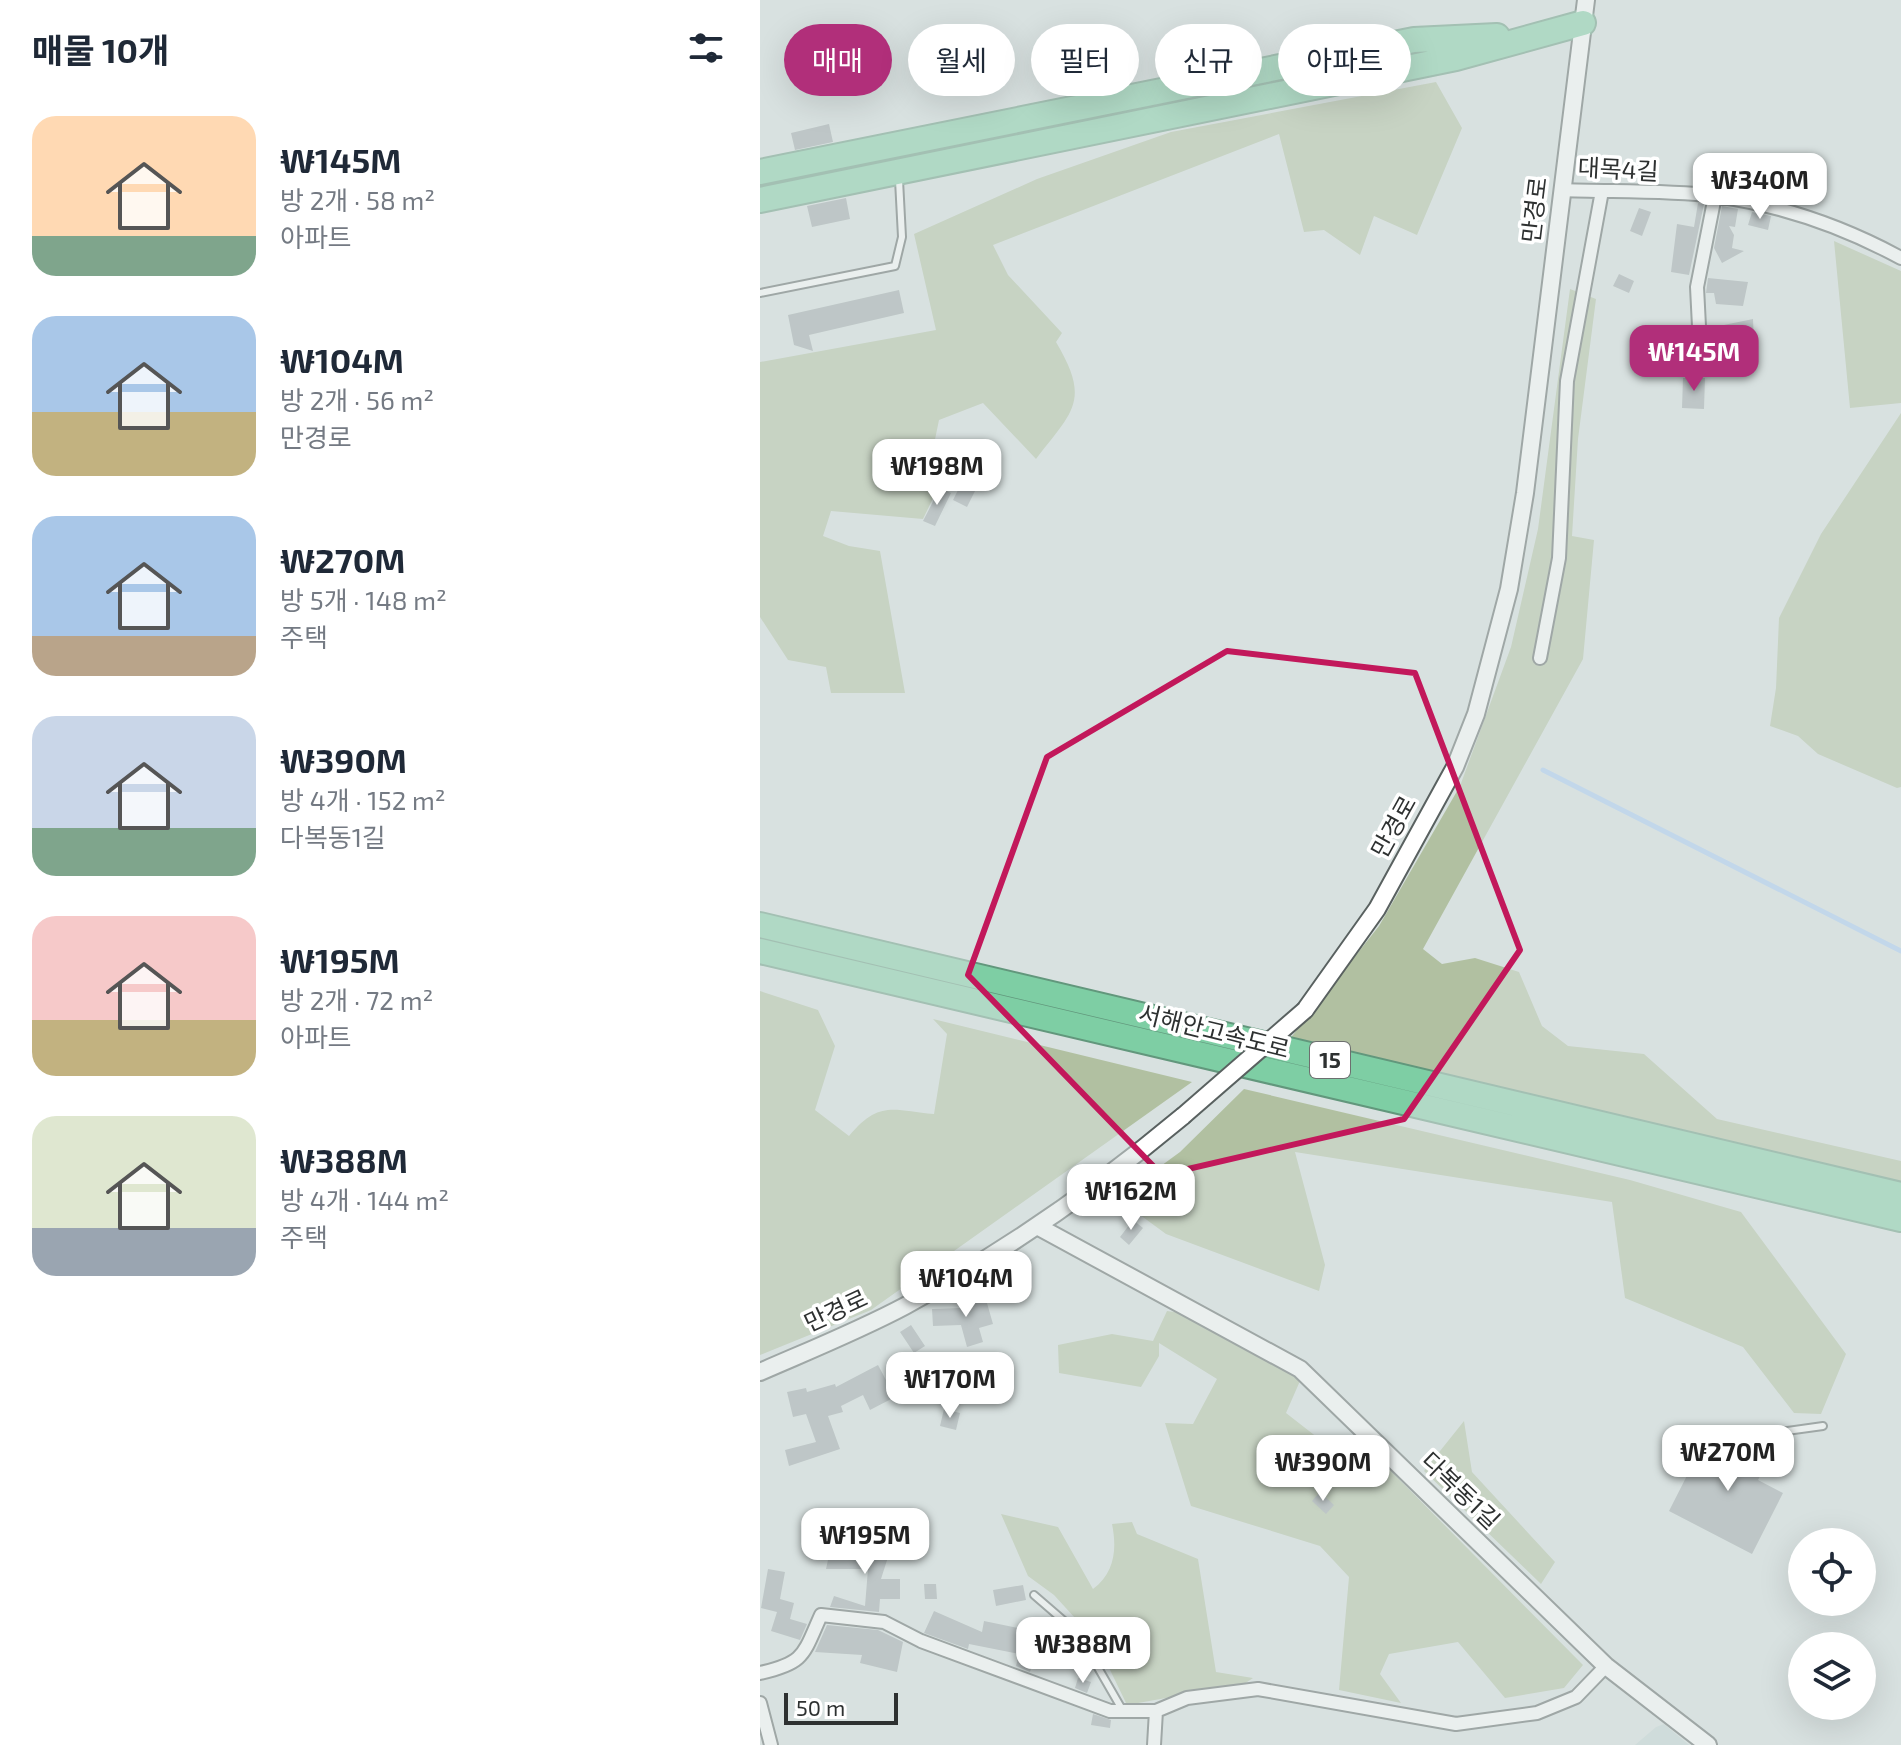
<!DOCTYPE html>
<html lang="ko">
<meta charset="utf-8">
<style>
body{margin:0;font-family:"Exo 2","Noto Sans KR",sans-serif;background:#f6f6f7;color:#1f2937;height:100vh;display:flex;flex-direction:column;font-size:30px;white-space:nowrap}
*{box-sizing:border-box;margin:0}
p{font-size:26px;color:#747a83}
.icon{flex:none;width:44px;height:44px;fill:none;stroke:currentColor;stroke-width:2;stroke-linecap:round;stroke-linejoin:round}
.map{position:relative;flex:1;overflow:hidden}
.details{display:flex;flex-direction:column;background:#fff;width:760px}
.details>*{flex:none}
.banner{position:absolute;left:24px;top:24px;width:760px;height:72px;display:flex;gap:16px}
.controls{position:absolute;left:1028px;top:1528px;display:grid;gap:16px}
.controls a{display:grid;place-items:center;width:88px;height:88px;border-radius:50%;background:#fff;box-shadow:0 8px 32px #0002;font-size:40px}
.scale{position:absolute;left:24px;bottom:20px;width:114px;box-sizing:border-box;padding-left:8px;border:4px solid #2e3131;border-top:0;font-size:22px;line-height:28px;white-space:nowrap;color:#2e3131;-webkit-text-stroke:6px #fff;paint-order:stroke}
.price{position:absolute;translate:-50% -68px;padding:0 18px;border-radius:16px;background:#fff;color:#222;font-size:26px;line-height:52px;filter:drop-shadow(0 2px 4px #0008)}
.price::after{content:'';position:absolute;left:50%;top:48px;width:24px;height:18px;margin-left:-12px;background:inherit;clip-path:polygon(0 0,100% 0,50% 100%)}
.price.on{background:#b12f7a;color:#fff}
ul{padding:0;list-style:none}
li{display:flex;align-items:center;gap:24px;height:200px;padding:0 32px}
li span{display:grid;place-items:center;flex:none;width:224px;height:160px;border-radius:24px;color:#555}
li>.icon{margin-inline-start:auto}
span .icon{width:96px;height:96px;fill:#fffc;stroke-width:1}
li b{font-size:34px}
h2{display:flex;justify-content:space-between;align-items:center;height:96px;padding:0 32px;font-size:34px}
.pill{padding:0 28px;border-radius:36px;background:#fff;box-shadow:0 8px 32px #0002;font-size:28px;line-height:72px}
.pill.on{background:#b12f7a;color:#fff}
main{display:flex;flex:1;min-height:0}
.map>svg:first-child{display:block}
.built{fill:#c4d5d4}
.green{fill:#b1c0a1}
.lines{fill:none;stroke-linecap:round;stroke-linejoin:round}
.stream{stroke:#a7caf7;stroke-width:5}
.building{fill:#9da5a8}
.service-casing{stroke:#596160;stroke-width:10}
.minor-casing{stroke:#596160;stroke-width:16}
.tertiary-casing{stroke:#596160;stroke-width:20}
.motorway-casing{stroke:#62977c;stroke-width:28}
.service{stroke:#fff;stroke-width:6}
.minor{stroke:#fff;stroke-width:12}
.tertiary{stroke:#fff;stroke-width:16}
.motorway{stroke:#7ecea4;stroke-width:24}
.tertiary-bridge-casing{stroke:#596160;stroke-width:20;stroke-linecap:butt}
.tertiary-bridge{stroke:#fff;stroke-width:16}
.marked{fill:none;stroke:#c2185b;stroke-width:6;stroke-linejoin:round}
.labels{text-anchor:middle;stroke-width:7;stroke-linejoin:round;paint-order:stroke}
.shield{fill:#fff;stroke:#6d6f6f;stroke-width:2}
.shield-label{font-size:22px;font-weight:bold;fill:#2e3131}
.street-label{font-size:24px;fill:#2e3131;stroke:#fff}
</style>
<main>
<section class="details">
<h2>매물 10개<svg class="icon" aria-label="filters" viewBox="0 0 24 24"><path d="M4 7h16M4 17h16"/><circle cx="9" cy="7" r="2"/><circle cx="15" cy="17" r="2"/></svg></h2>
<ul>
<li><span style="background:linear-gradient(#ffd9b3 75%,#7fa58c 0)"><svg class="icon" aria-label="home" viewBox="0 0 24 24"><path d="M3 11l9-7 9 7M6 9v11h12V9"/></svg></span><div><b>₩145M</b><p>방 2개 · 58 m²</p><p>아파트</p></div></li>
<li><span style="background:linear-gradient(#a9c7e8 60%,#c2b280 0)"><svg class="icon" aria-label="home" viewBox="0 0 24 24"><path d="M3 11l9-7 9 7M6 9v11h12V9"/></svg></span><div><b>₩104M</b><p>방 2개 · 56 m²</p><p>만경로</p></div></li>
<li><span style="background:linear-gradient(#a9c7e8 75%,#b9a48a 0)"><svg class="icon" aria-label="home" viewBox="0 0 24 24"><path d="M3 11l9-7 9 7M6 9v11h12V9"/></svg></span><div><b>₩270M</b><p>방 5개 · 148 m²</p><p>주택</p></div></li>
<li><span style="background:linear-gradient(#c9d6e8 70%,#7fa58c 0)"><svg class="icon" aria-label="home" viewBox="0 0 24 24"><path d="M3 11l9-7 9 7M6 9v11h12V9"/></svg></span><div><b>₩390M</b><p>방 4개 · 152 m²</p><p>다복동1길</p></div></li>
<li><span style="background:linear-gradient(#f6c9c9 65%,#c2b280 0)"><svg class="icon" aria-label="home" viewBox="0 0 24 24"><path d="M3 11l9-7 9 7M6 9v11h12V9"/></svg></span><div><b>₩195M</b><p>방 2개 · 72 m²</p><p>아파트</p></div></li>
<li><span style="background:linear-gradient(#dfe7d0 70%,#9aa5b1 0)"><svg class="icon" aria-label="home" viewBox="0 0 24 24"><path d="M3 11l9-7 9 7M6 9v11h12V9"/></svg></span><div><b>₩388M</b><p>방 4개 · 144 m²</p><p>주택</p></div></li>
</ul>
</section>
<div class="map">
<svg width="1141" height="1745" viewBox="0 0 1141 1745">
<rect width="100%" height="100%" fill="#d8e1e0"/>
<path class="built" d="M904,1724l25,21h-54l21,-18z"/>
<path class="green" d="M676,82l26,46 -45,107 -43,-19 -14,39 -36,-25 -20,2 -25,-98 -286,111 15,30 54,58 -6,9c35,59 17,69 -20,117l-53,-56 -44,17 -7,34 16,13 -25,52 -92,-8 -8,25 26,10 31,5 25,142h-74l-5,-26 -38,-7 -28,-43v-255l176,-32 -22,-96 123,-55 134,-47z
M1074,241l67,30v132l-51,5z
M810,289l26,10 -18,140 -6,97 22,4 -11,119 -160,290 19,15 33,-6 44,14 23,54 26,20 76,8 73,65 184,42v25l-612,-146 90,-114 81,-140 51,-139 27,-118z
M1141,413v374l-4,1 -79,-34 -20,-18 -28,-10 6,-38 3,-70 42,-84z
M0,991l58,19 17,36 -20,64 34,26c30,-36 43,-26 85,-22l13,-80 -14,-15 259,63 -321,228 -111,45z
M484,1089l386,91 111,32 105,142 -25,60 -27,-1 -51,-66 -118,-49 -13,-96 -317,-50 30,113 -6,26 -153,-57 -49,-36 63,-46z
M407,1311l15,2 92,49 26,19 -14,32 77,60 21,-9 199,201 -19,23 -59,10 -47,-56 -69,12 -9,20 21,29 -62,-13 10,-113 -29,-31 -129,-40 -26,-83 28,1 24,-45 -58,-36v13l-18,31 -82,-14 -1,-28 54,-11 41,7z
M704,1421l8,51 83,90 -14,22 -117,-113z
M241,1514l57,13 35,62c22,-17 24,-40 19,-65l20,-2 5,12 61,25 18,113 37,6 -9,6 -117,21 -31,-64 -42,-46 -26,-19z"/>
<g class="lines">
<path class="stream" d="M783,770l358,181"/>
</g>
<path class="building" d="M69,124l4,18 -38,8 -4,-17z
M968,156l17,3 -5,32 -31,-5 5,-13 10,4z
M1010,161l13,5 35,26 -9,12 -43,-32z
M86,198l4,21 -38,8 -5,-21z
M938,203l6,1 -15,71 -18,-3 6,-48 17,3z
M962,206l16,3 -3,18 -6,-1 5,9 -2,13 12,3 -22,12 -8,-15z
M879,208l12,4 -9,24 -12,-5z
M992,212l19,4 -3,14 -20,-5z
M859,274l15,7 -5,12 -16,-7z
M948,278l40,4 -5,24 -27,-2 -2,-11h-8z
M139,290l5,23 -95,22 4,16 -19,-6 -6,-30z
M993,319l1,22h-18l5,26 -14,3 -8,-44z
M923,378h22l-1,31 -22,-1z
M203,480l14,7 -10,20 -14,-7z
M180,488l11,5 -16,33 -12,-5z
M373,1220l10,8 -14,17 -9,-8z
M225,1296l8,28 -14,4 4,14 -16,5 -6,-22 -28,1 -1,-17 30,-1 -1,-5z
M151,1325l14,21 -11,7 -14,-21z
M184,1354l26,26 -12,11 -26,-26z
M210,1356l16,8 -9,20z
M118,1365l17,32 -25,13 -7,-15 -22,11 2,6 -15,4 12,33 -51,17 -4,-16 31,-8 -10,-28 -13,3 -6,-25 19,-4 1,4 28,-8 1,3z
M184,1409l16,4 -4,17 -16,-4z
M947,1436l24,12 3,-5h13l24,12 -13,25 25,13 -31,61 -83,-43z
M560,1492l14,13 -8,9 -14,-13z
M86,1545h25v3l18,6 -8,25h19v20h-20l-1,13 -49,-5 4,-11 31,10 3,-37h-42l5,-23 15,4z
M8,1569l17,3 -5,27 14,4 -4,16 17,5 -7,16 -29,-9 6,-19 -16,-4z
M164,1584h12l1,15h-12z
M263,1585l3,15 -30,6 -3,-16z
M174,1611l48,21 2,-11 43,9 4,-9 28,9 -10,29 -13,-5 -6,18 -14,-6 3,-12 -50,-10 -1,5 -44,-16z
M67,1625l51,5 25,12 -6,30 -37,-9 2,-8 -47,-3z
M318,1678l13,4 -4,11 -12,-5z
M333,1714l18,6 -1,8 -19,-3z"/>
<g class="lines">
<g class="service-casing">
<path id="service" d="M0,293l135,-27 7,-29 -3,-57
M976,1438l87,-12
M274,1595l44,38 45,78"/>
</g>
<g class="minor-casing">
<path id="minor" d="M801,190c51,2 104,0 154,6 66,9 129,31 186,62
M941,366l-4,-79 18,-91
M780,658l19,-100 8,-177 35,-190
M0,1673c45,-10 43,-18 61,-58l63,7 37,19 189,70h46l-2,34
M0,1703l11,42
M396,1711l31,-13 71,-9 198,35 81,-11 39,-16 30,-31"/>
</g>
<g class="tertiary-casing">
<path id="tertiary" d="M545,1010l72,-101 78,-142 21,-53 33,-125 16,-96 61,-493
M277,1226l263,143 306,297 102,79
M0,1372c48,-21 98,-41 145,-66 99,-54 192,-118 278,-190"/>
</g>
<g class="motorway-casing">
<path id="motorway" d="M0,172l654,-132 83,-4
M0,200l696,-142 127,-35
M0,925l1141,270
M0,951l1141,268"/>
</g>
<use href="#service" class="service"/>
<use href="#minor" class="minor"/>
<use href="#tertiary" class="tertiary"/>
<use href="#motorway" class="motorway"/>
<g class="tertiary-bridge-casing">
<path id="tertiary-bridge" d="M423,1116l122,-106"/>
</g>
<use href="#tertiary-bridge" class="tertiary-bridge"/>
</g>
<path d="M0 0H1141V1745H0ZM467,651l188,22 105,277 -116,169 -242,56 -194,-200 79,-218z" fill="#d8e1e0" fill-opacity=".55" fill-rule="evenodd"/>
<path class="marked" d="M467,651l188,22 105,277 -116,169 -242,56 -194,-200 79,-218z"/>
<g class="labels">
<rect class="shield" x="550" y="1042" width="40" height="36" rx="6"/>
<g class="shield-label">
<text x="570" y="1068">15</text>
</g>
<g class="street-label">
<text transform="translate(858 170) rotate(3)" y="8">대목4길</text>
<text transform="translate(775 210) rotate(-83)" y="8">만경로</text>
<text transform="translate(634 827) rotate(-61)" y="8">만경로</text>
<text transform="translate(454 1032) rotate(14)" y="8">서해안고속도로</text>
<text transform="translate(76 1311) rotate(-25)" y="8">만경로</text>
<text transform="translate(700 1491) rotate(44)" y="8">다복동1길</text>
</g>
</g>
</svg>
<div class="controls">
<a><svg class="icon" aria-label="locate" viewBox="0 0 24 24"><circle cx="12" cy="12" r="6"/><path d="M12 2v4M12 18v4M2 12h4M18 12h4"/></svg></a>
<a><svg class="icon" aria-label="layers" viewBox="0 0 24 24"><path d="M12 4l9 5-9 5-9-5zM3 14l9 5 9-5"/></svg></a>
</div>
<div class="scale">50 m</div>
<b class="price" style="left:1000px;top:221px">₩340M</b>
<b class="price on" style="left:934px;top:393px">₩145M</b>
<b class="price" style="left:177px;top:507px">₩198M</b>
<b class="price" style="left:371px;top:1232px">₩162M</b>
<b class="price" style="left:206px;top:1319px">₩104M</b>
<b class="price" style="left:190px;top:1420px">₩170M</b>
<b class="price" style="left:968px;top:1493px">₩270M</b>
<b class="price" style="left:563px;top:1503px">₩390M</b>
<b class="price" style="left:105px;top:1576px">₩195M</b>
<b class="price" style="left:323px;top:1685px">₩388M</b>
<div class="banner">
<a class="pill on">매매</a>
<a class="pill">월세</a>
<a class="pill">필터</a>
<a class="pill">신규</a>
<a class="pill">아파트</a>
</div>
</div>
</main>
